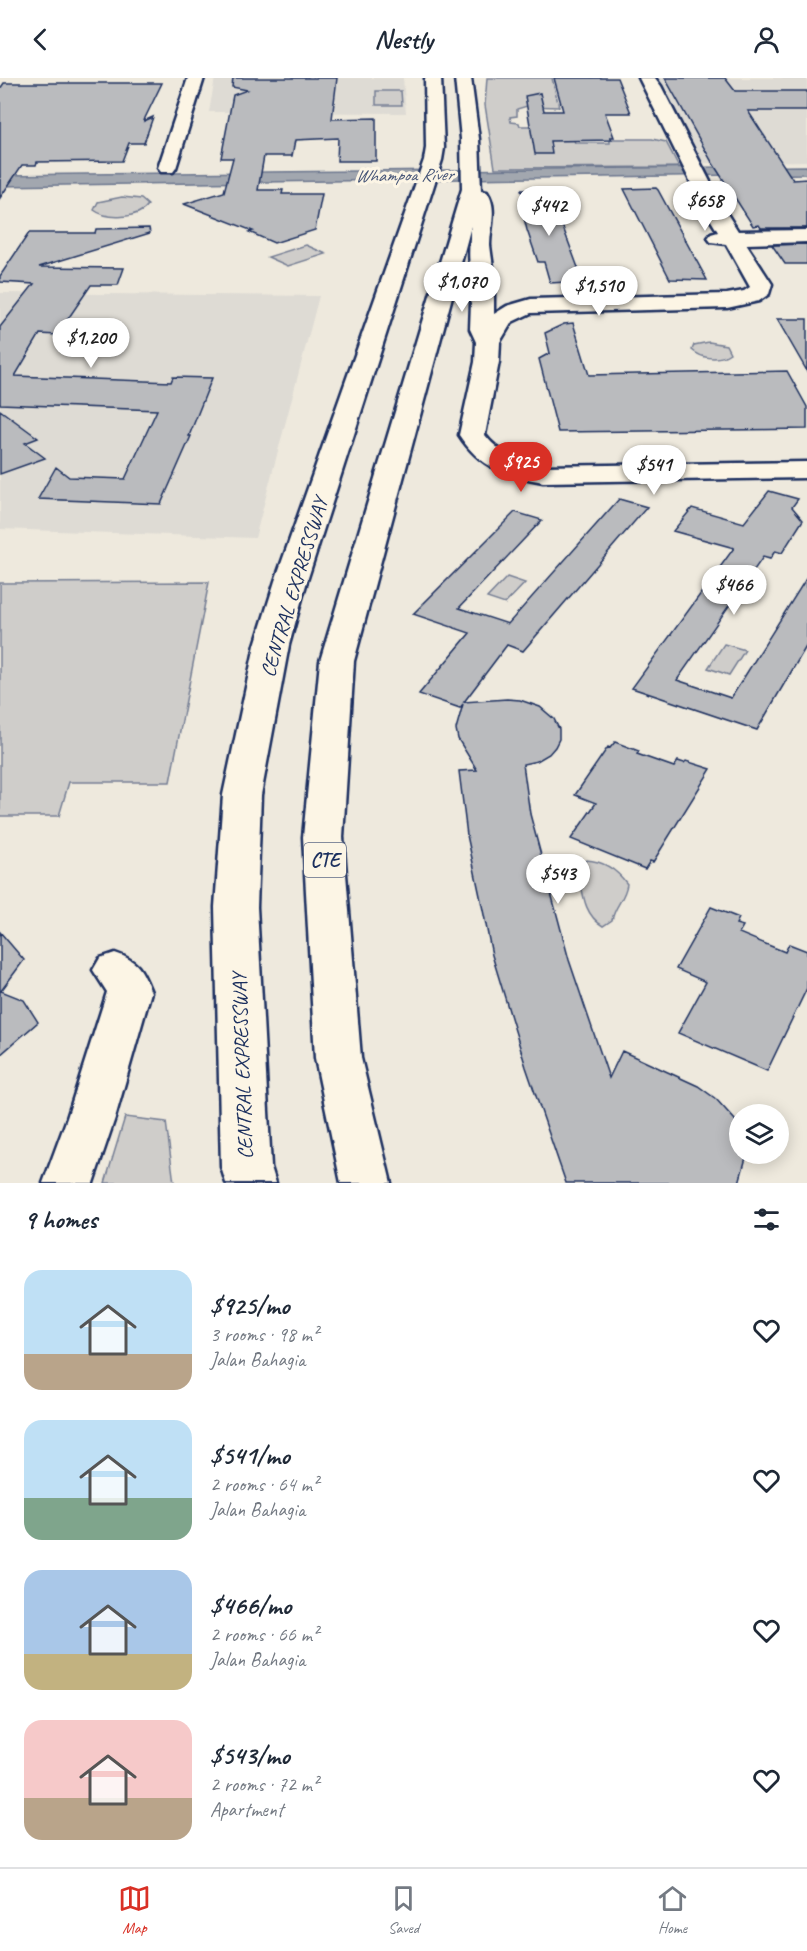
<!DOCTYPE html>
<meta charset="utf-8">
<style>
body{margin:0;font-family:Caveat,sans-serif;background:#f2f2f3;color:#1f2937;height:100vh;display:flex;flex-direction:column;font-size:22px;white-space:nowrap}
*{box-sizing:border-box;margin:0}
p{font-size:20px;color:#747a83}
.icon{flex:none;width:33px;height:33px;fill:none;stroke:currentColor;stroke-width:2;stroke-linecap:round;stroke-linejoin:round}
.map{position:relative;height:1105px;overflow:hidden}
.drawer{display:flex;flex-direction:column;background:#fff;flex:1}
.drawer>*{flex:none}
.buttons{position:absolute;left:729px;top:1026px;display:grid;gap:12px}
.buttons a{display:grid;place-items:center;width:60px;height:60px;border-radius:50%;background:#fff;box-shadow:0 3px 15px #0003;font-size:30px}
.price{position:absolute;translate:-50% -51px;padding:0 14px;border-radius:21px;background:#fff;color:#222;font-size:20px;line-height:39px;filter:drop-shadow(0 2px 3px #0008)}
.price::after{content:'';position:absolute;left:50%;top:36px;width:18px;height:14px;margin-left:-9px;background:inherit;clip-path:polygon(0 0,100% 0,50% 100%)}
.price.current{background:#d93025;color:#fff}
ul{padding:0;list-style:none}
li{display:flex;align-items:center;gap:18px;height:150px;padding:0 24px}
li span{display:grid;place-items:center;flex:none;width:168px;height:120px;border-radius:18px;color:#555}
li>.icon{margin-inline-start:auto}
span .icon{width:72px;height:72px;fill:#fffc;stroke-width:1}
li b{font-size:26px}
h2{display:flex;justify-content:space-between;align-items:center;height:72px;padding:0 24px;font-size:26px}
header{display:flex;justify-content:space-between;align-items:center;height:78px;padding:0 24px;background:#fff;font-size:27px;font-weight:600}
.tab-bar{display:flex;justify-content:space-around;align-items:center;height:84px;border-top:2px solid #e0e1e3;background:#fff;font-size:16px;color:#747a83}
.tab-bar a{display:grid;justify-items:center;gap:3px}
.tab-bar .current{color:#d93025}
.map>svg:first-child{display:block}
.built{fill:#dedbd4}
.green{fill:#cfcdca;stroke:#757e94;stroke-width:1.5}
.water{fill:#a2a7af;stroke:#6c778f;stroke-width:1.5}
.building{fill:#babbbe;stroke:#1b2f5e;stroke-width:1.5}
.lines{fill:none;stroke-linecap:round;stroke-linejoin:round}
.minor-casing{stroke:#1b2f5e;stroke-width:5}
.highway-casing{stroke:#1b2f5e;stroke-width:5}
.minor{fill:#fcf5e5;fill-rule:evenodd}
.highway{fill:#fcf5e5;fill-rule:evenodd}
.labels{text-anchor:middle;stroke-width:6;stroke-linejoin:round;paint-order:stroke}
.far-water-label{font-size:18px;font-style:italic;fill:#445376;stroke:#fcf5e5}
.shield{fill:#fcf5e5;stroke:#5e6a86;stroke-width:1.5}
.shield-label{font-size:20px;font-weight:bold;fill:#1b2f5e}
.street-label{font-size:21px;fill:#1b2f5e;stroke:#fcf5e5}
</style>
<header><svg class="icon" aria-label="back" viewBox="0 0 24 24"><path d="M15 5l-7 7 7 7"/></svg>Nestly<svg class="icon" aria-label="person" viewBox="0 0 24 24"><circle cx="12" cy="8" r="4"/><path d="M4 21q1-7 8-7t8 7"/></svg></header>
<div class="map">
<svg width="807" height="1105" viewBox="0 0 807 1105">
<rect width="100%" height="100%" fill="#eee9dd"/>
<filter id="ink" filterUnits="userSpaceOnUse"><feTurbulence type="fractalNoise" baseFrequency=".0167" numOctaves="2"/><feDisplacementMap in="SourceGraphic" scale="12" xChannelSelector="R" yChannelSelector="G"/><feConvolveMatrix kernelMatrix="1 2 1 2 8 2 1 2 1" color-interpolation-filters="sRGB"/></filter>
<g filter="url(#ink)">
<path class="built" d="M215,0h188l3,35 -197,-1z
M656,0h151v83l-104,2 -28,-47z
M0,215l319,3 -64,242 -255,-9z"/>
<path class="green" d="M487,0h65l7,29 -32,-1 -10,3v7l-7,1 1,5 8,1 1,3h49l6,17h35v-4h42l14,3 13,25 -184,1 -10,-63z
M376,13h25l1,14h-26z
M122,119l19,2 7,6c-10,14 -41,15 -54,5l4,-8z
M306,167l20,9 -38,12 -20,-9z
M709,264l17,3 4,8c-11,8 -28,6 -38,-3l2,-5z
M507,499l18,6 -20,21 -18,-6z
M209,504l-39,200h-101l-10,34h-59v-233z
M724,566l21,6 -16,25 -21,-7z
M586,782c19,1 31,10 41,24 -2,15 -12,21 -15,36l-9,6c-19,-11 -20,-32 -24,-53z
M125,1039l41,5 8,61h-69z"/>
<path class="water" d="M807,88v8l-807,12v-11z"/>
<path class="building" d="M233,0h104l-5,41 44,-1v43h-39l1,-23 -43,2 -3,16h-28l-6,34h25l-1,4h40l-7,36 -41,13 -25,-11 4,-1 -69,-27 40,-12 9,-34h-12l12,-63 14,-5 -15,-3z
M554,0h63l14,35h-26l9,24h-4l2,3 -62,1 2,13h-17l-10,-58 15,-3 4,18h19z
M665,0h60l10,13h72v20h-59l45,69 14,-1v49h-46l-2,-3 -6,1 -41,-64z
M4,5h158l-17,35 -1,3 9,-4 -9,26h-15l-7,18 -85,1 -1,3h-14l-22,33v-109z
M656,110l2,2 49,90 -37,-1 -46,-90z
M521,112h28l34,91 -33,2 -6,-21h-6l-11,-32 -6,-24h5z
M149,150l1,5 -111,34 85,1 -6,17h-27l-34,50 -17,-1 -25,42 156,6 2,-5 39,1 -23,58h2l-30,68 -123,-5 18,-32 13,10 56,2 32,-69 -157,-6v-77l34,-43 -34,-2v-6l29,-43h66l1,-4z
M807,166v20h-22l-13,-19z
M777,241h30v52z
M573,245l16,52 198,-4 20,36v22l-249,3 -19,-73 11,-6 -5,-20 19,-9z
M0,332l38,28 -13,5 20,15 -45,16z
M769,413l29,8 -6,8 11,13 -21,33 -7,-2 -5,8 -7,-2 -86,123 54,18 76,-121v68l-50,85 -125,-42 102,-140 -61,-17 19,-23 52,15z
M619,421l28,8 -124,144 -16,-6 -43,57 43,-3 13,1 20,7 14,12 5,10v10l-4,8 -6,7 -12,7 -14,3 7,50 39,146 40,118 13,-27 76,35 18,13 19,21 5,13v21h7l-8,29h-173l-40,-116 -34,-112 -9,-45 -16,-75 -8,-64 18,-1 -19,-31 -2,-10 7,-25 -3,4 -41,-14 51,-61 -57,-19 102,-102 27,8 -83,88 49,16z
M615,664l24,9 -2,3 37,13 4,-6 6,2 2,-2 25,8 -58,93 -3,-1 -5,8 -74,-30 25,-36 -21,-8 33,-48 2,1z
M711,829l28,11 -3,6 7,2 -4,7 46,19 4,-8 18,7v37l-40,83 -89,-38 28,-51 -30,-13z
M0,854l24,28 -23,31 23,9 14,22 -38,33z"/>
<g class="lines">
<g class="minor-casing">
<path id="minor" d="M188,0h16l-28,90 -3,4h-12l-3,-4z
M639,0h16l6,8 63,123 14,22 69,-1v12l-61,2 26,40 -3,10 -10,7 -32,7 -196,5 -19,9 -12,20 -1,20 -14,73c14,19 36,26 58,31l264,-4v16l-264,4c-38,-7 -62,-13 -84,-47l16,-73 1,-20 -6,-13 2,-54 3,-5 8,-2 8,2 3,5v39l13,-8 24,-7 196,-5 17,-3 6,-4 -24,-43 -15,-2 -3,-4 3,-4 7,-2 -14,-23z
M115,875c24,8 27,17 36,39l-36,126 -22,65h-50l24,-65 40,-126 -14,-22 7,-12z"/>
</g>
<g class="highway-casing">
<path id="highway" d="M425,0h16l3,70 -2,12 -135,421 -18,64 -28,150 -4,112 14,260 5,16h-50l-5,-16 -6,-260 8,-112 32,-150 20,-64 149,-421 2,-12z
M455,0h16l8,61 2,52 6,1c11,16 3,36 3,53 1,10 3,20 4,30l-3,5 -8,2 -8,-2c-9,-14 -5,-38 -4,-54l-117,435 -11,176 18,221 30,125h-50l-26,-125 -12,-221 17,-176 142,-472 -1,-50z"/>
</g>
<use href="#minor" class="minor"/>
<use href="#highway" class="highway"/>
</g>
</g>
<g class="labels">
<g class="far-water-label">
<text transform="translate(404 97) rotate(-1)" y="6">Whampoa River</text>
</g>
<rect class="shield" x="304" y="765" width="42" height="34" rx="4.5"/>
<g class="shield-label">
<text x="325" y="789">CTE</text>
</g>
<g class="street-label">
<text transform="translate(294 509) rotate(-73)" y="7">CENTRAL EXPRESSWAY</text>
<text transform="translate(242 988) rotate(-92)" y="7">CENTRAL EXPRESSWAY</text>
</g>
</g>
</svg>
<div class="buttons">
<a><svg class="icon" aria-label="layers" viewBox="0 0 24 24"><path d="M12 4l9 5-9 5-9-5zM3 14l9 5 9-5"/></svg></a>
</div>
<b class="price" style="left:705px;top:154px">$658</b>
<b class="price" style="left:549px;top:159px">$442</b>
<b class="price" style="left:462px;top:235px">$1,070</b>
<b class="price" style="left:599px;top:239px">$1,510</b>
<b class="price" style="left:91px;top:291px">$1,200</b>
<b class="price current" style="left:521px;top:415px">$925</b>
<b class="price" style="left:654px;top:418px">$541</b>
<b class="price" style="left:734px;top:538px">$466</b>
<b class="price" style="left:558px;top:827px">$543</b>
</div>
<section class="drawer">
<h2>9 homes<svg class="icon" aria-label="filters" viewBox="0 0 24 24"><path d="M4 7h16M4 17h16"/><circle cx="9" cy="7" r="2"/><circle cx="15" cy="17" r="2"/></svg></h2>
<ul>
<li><span style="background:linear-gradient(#bfe0f5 70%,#b9a48a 0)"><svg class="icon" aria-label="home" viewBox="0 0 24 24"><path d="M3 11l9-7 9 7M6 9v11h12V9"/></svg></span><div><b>$925/mo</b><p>3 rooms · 98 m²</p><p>Jalan Bahagia</p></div><svg class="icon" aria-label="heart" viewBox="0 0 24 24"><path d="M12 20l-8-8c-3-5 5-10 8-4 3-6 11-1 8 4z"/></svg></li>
<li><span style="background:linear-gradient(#bfe0f5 65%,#7fa58c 0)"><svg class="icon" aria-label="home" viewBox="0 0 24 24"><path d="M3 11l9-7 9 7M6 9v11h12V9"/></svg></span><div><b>$541/mo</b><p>2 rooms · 64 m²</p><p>Jalan Bahagia</p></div><svg class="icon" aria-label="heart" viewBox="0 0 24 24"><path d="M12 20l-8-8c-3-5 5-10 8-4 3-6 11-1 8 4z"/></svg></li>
<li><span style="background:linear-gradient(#a9c7e8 70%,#c2b280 0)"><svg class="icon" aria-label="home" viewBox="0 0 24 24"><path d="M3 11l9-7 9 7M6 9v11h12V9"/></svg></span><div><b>$466/mo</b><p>2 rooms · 66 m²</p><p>Jalan Bahagia</p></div><svg class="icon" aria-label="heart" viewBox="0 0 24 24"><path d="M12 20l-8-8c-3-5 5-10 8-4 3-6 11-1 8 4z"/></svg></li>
<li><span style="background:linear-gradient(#f6c9c9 65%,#b9a48a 0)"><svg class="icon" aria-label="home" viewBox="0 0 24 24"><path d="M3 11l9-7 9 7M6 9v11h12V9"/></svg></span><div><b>$543/mo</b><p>2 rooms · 72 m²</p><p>Apartment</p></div><svg class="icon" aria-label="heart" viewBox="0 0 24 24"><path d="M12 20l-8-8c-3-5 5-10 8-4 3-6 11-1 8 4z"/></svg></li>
</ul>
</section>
<nav class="tab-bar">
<a class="current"><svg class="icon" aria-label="map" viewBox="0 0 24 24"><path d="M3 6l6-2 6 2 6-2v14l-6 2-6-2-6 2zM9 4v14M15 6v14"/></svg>Map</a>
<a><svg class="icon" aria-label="saved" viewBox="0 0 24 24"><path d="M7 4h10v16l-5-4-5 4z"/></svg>Saved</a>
<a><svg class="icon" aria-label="home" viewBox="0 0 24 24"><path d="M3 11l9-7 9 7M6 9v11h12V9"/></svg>Home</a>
</nav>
